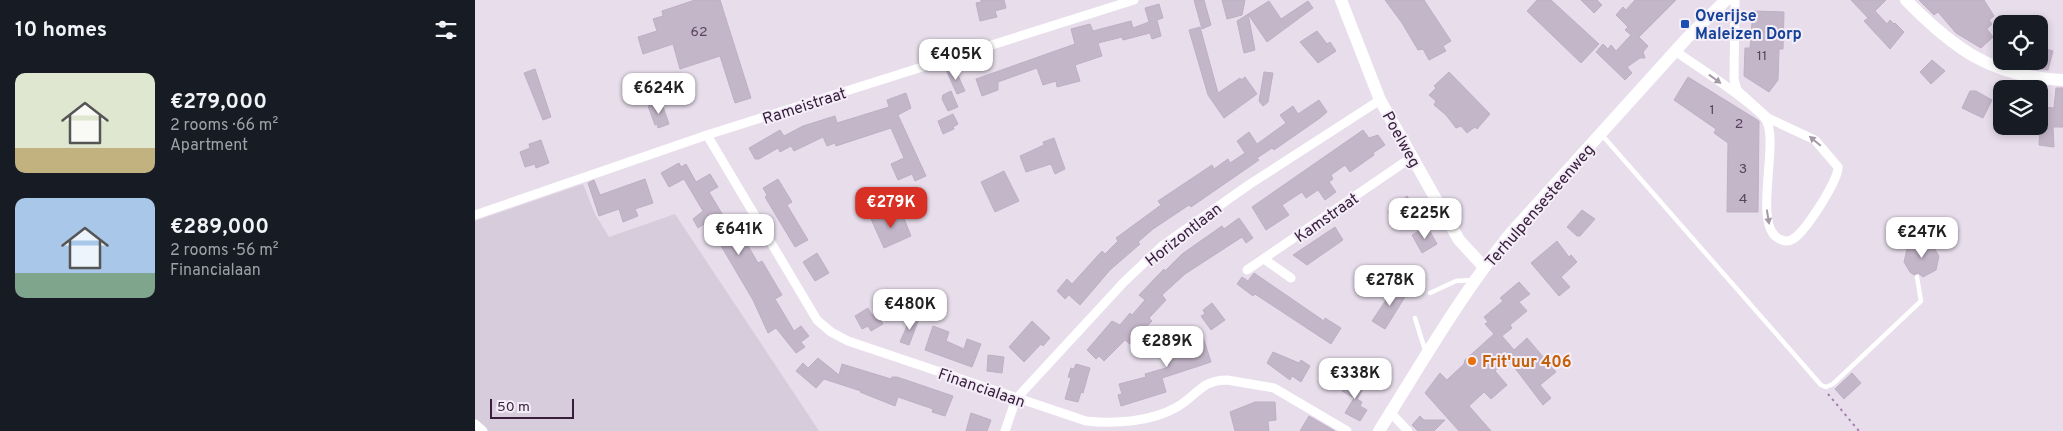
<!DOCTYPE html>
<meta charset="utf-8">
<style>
body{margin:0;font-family:Overpass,sans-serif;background:#20242c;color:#f1f3f6;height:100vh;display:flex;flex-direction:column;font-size:19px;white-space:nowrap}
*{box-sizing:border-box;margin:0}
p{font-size:16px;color:#9ea1a6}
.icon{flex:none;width:28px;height:28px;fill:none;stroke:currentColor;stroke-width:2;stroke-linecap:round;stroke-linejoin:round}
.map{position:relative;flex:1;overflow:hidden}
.details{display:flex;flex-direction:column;background:#171b24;width:475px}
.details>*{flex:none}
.fabs{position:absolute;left:1518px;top:15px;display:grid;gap:10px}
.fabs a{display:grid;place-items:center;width:55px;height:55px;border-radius:10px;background:#171b24;box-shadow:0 2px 8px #0003;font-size:25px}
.scale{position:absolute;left:15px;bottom:12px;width:84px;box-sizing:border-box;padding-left:5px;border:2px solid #381d3c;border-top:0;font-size:14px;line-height:18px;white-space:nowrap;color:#381d3c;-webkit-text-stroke:4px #f4eef8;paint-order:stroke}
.price{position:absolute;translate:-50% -42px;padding:0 11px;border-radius:10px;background:#fff;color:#222;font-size:16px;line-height:32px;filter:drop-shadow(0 1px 2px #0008)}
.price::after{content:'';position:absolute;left:50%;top:30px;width:15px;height:11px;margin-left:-8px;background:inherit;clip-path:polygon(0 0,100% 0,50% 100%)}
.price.selected{background:#d93025;color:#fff}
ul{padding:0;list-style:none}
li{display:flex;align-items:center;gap:15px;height:125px;padding:0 15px}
li span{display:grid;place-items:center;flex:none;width:140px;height:100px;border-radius:10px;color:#555}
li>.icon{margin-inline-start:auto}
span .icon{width:60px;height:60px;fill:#fffc;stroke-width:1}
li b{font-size:21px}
h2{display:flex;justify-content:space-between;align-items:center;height:60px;padding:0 15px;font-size:21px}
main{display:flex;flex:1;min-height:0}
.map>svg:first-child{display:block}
.built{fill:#d6ccdb}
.building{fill:#c3b6c9;stroke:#bfafc5}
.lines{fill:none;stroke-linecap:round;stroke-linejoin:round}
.path{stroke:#a87ab2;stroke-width:2;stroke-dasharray:2.5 4;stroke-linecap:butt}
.lane{stroke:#fff;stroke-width:4.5}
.street{stroke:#fff;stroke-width:9}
.secondary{stroke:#fff;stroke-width:12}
.oneway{fill:#a599a7}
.transit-dot{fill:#1a4fb4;stroke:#f4eef8;stroke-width:2}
.food-dot{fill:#e8710a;stroke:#f4eef8;stroke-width:2}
.labels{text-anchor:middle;stroke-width:4;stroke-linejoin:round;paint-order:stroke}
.number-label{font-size:14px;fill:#5b435f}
.transit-label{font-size:16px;font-weight:bold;fill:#164399;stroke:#f4eef8;text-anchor:start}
.street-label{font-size:16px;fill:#381d3c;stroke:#f4eef8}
.food-label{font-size:16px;font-weight:bold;fill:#c56008;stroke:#f4eef8;text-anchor:start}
</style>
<main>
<section class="details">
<h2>10 homes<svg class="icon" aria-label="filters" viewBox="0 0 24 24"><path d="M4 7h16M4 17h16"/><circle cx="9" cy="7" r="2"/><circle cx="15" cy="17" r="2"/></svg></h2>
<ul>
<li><span style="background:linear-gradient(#dfe7d0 75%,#c2b280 0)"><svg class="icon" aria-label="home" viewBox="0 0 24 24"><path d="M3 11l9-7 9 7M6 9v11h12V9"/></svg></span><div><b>€279,000</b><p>2 rooms · 66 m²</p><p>Apartment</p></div></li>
<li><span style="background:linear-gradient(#a9c7e8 75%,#7fa58c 0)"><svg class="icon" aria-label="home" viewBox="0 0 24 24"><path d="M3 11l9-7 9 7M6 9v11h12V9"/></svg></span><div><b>€289,000</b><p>2 rooms · 56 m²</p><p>Financialaan</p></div></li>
</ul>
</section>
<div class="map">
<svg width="1588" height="431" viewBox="0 0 1588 431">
<rect width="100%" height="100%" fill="#e7ddeb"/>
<path class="built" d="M108,184l12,30 14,23 66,-23 144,217h-344v-210z"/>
<path class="building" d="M220,0h25l31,98 -16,5 -15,-47 -40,13 -7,-25 -30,10 -5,-17 19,-6 -4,-12 10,-3 -1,-5z
M506,0h23l2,8 -11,3 2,6 -17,4 -4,-18 5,-1z
M719,0h10l7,25 -9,4z
M747,0h23l-3,15 -15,4z
M910,0h39l27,41 -8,5 3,5 -17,9 -6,-11 -5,1 -16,-27z
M1062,0h14l48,44 -18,19 -54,-52z
M1106,0h16l5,5 -8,8z
M1160,0h41l-37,37 9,9 -5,6 2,6h-5l-13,9 5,6 -7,7 -29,-28 7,-8 5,5 3,-4 5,6 15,-16 -6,-5 3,-3 -12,-12 7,-8 3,3z
M1376,0h35l-11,11 12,13 3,-4 4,4 1,-1 9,9 -14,17 -26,-28 4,-3z
M1444,0h65l10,16 -5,4 3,4 -5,5 6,8 -12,11 -25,-15 -18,-21 -4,3z
M794,1l12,18 27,-18 5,7 -46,34 -19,-28 7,36 -11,3 -7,-32z
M684,4l4,14 -6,2 4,16 -9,3 -2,-6 -27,7 -1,-3 -24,6 4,13 -27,9 5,16 -23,6 -1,-6 -13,4 -6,-17 -39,14v8l-16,6 -6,-17 99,-35 -4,-15 19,-5 3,7 38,-10 2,7 16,-6 -4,-14z
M1278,11l31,1 -1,37h-4l-1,31 -9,12 -25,-16 1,-28h5z
M725,27l18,66 22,-15 1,2 4,-3 12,17 -33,24 -16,-23 -19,-65z
M842,31l10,13 3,-2 6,9 -18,12 -18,-21z
M1564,47l14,4 -5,19 -30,-5v-4h21z
M1457,60l13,11 -14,13 -11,-12z
M479,67l11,24 -8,3 -11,-24z
M60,69l16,48 -8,3 -19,-47z
M789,72l9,1 -5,29 -5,4 -4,-5z
M974,72l41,42 -13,15 -2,-2 -8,6 -6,-7 -5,2 -10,-13 -12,-10 2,-4 -7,-6 7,-7 -2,-2z
M1213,77l71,44 -1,91h-31l1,-69 -14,-10 2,-4 -42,-29z
M1581,88h7v39h-10l1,20 -15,-2 2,-38 13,1z
M476,91l7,16 -10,4 -6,-12 1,-4z
M1495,91h6l16,9 -9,18 -21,-10z
M431,93l5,15 -13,7 28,61 -11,5 -3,-7 -14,6 -7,-16 13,-6 -13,-30 -55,18 -1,-3 -8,3 -4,-9 -29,14 -3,-5 -11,6 -2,-4 -19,11h-4l-6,-11 31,-18 4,6 19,-10 32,-10 2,7 52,-16 -2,-7z
M844,100l8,12 -7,6 -46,32 -2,-2 -15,10 2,2 -68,47 -2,-2 -36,24 -15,13 2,2 -30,26 -30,35 -11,-10 -4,4 -8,-8 10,-12 5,5 30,-33 3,3 13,-13 -2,-3 45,-33 -3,-4 54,-36 2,4 14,-10 2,4 15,-10 -8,-12 12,-9 8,12 29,-21 -6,-8 13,-9 5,8z
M186,101l8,23 -11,4 -1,-4 -2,1 -7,-19z
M478,114l5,10 -5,3 1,2 -11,5 -5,-13z
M888,130l6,8 9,-3 7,10 -12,8 1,2 -24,17 -5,-7 -14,10 2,4 -4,3 7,10 -11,8 -7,-10 -12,8 -4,-6 -20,13 7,10 -23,15 -14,-23z
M579,138l11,31 -10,5 -4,-10 -25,8 -6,-16 24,-11 -1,-3z
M66,140l8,23 -13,5 -1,-4 -10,3 -5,-15 10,-4 -1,-4z
M204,163l2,4 5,-3 10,18 14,-8 8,13 -9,5 18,30 9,-5 8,13 -4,2 18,31 4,-2 20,34 -7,4 19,32 7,-5 8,10 -8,6 4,5 -9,6 -20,-25 -8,5 -15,-33 -46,-78 -9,6 -5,-9 10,-8 -19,-32 -15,8 -8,-14z
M529,171l15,30 -24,11 -14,-30z
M170,179l8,24 -18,6 3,7 -15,6 -4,-13 -20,7 -11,-33 6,-3 6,15z
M303,179l14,23 -5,3 21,35 -13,7 -30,-50 2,-2 -4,-7z
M932,196l11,15 -21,14 -9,-13z
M1107,210l13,9 -15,17h-3l-10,-9z
M423,212l2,5 3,-1 8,20 -27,12 -13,-29 12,-5 2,4z
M764,218l14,20 -7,5 -4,-6 -57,37 -23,21 4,5 -17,18 3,3 -22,23 -5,-4 -21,21 -5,-5 -3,3 -9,-9 25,-29 8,4 10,-12 2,2 13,-15 -6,-5 25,-26 1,2 17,-17 40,-28 2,3z
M952,226l10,18 -15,9 -10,-18z
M860,227l8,13 -36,25 -14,-10z
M1082,241l12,16 2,-2 6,7 -16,15 9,10 -11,9 -28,-33z
M1445,242l12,3 7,11 -3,14 -13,7 -5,-4 -4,2 -4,-3 -6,-10 3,-13z
M342,253l12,20 -14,8 -12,-19z
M779,273l70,48 1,-3 16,10 -10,16 -76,-50 -2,2 -16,-12 5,-7 6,4z
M1044,282l11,12 -11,8 8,9 -17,14 2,3 -10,8 12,14 13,-12 29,34 -16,13 11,13 -8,7 -35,-46 -13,12 12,14 -16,14 -7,-7 -15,14 22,25h-32l-34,-38 15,-20 7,7 17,-16 1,-4 29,-26 -9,-10 3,-2 -4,-5 19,-16 -3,-3z
M921,285l12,7 -23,37 -13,-8z
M737,303l13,17 -14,10 -10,-14 4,-2 -2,-4z
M393,308l4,7 4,-2 7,11 -12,7 -3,-5 -6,3 -7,-13z
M436,317l8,2 -10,26 -9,-3z
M557,321l18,17 -7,8 -2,-2 -17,18 -15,-15z
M458,326l16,6 -3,9 18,8 3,-10 14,5 -9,23 -47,-17z
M702,328l3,13 22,-7 9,28 -49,16 4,14 -45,14 -3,-11 4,-1 -3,-10 27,-7 -1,-3 24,-7 -5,-16 9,-3 -9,-11z
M798,352l26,11 2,-3 9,6 -9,16 -9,-6 -2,4 -23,-17z
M513,355l16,2 -2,16 -15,-2z
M343,358l21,17 3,-11 49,15 1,-2h5l56,19 -8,20 -13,-4 1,-3 -35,-12 -3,9 -35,-14 1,-1 -37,-12 -8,9 -20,-17 7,-8 5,5z
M601,364l14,4 -7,25 -2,-1 -3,10 -13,-3 6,-21 -3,-1 3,-9 3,1z
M1377,373l9,10 -17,16 -9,-10z
M874,379l15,8 -7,12 5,3 -2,4 7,4 -7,11 -15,-8 9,-15 -12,-7z
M780,402h20l1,18 -8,1 1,10h-34l-5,-19z
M496,413l20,7 -4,11h-21z
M834,416l26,15h-35z
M945,416l4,4h21l-11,11h-16l-6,-6z"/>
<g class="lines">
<path class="path" d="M1353,394l31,37"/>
<path class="lane" d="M1127,135l219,250 5,2 7,-3 88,-83 -4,-24
M955,293l26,-12 16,-1
M940,318l10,32"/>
<path class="street" d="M1200,51c19,13 81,53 91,69 13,21 -11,97 9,116 5,4 12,7 18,3 12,-7 46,-59 45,-72l-23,-27 -47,-22 -31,-28 -3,-11 1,-79
M232,135l110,185 14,12 17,9 238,80c29,3 65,1 91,-14 20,-11 24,-27 50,-27l47,8 73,43
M0,215l232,-80 427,-135
M789,259l27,19
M772,270l165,-113
M916,413l17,18
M0,424l8,7
M530,431l11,-32 108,-117 38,-36 88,-62 130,-84"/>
<path class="secondary" d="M866,0l39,100 79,140 25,27
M1431,0c48,49 86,77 157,80
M904,431c42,-67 81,-135 131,-197l177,-196 39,-38"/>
</g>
<defs><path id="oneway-solid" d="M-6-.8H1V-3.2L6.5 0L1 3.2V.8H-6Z" transform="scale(1.25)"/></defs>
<g class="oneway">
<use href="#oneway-solid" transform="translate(1240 79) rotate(36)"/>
<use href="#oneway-solid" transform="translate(1340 141) rotate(-140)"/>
<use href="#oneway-solid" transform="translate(1293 217) rotate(81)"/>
</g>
<rect class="transit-dot" x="1205" y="19" width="10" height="10" rx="2.5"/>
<circle class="food-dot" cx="997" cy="361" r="5"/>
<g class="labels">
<g class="number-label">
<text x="224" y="36">62</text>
<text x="1287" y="60">11</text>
<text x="1237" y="114">1</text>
<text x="1264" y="128">2</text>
<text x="1268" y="173">3</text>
<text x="1268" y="203">4</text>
</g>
<g class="transit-label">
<text x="1220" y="21">Overijse<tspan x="1220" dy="18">Maleizen Dorp</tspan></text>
</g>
<g class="street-label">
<text transform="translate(329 105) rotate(-18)" y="6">Rameistraat</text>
<text transform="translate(927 139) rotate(61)" y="6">Poelweg</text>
<text transform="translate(1064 205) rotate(-49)" y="6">Terhulpensesteenweg</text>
<text transform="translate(851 217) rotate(-35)" y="6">Kamstraat</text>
<text transform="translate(708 234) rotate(-38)" y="6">Horizontlaan</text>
<text transform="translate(507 387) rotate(19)" y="6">Financialaan</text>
</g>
<g class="food-label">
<text x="1007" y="367">Frit'uur 406</text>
</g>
</g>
</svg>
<div class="fabs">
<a><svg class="icon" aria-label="locate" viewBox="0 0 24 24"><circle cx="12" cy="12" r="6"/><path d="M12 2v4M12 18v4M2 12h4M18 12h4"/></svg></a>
<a><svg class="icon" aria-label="layers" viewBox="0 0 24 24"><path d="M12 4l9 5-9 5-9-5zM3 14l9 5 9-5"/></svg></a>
</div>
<div class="scale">50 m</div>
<b class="price" style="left:481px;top:81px">€405K</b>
<b class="price" style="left:184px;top:115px">€624K</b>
<b class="price selected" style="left:416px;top:229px">€279K</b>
<b class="price" style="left:950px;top:240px">€225K</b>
<b class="price" style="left:264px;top:256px">€641K</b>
<b class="price" style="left:1447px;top:259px">€247K</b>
<b class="price" style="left:915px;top:307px">€278K</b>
<b class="price" style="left:435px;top:331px">€480K</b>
<b class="price" style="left:692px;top:368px">€289K</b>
<b class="price" style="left:880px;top:400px">€338K</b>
</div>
</main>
